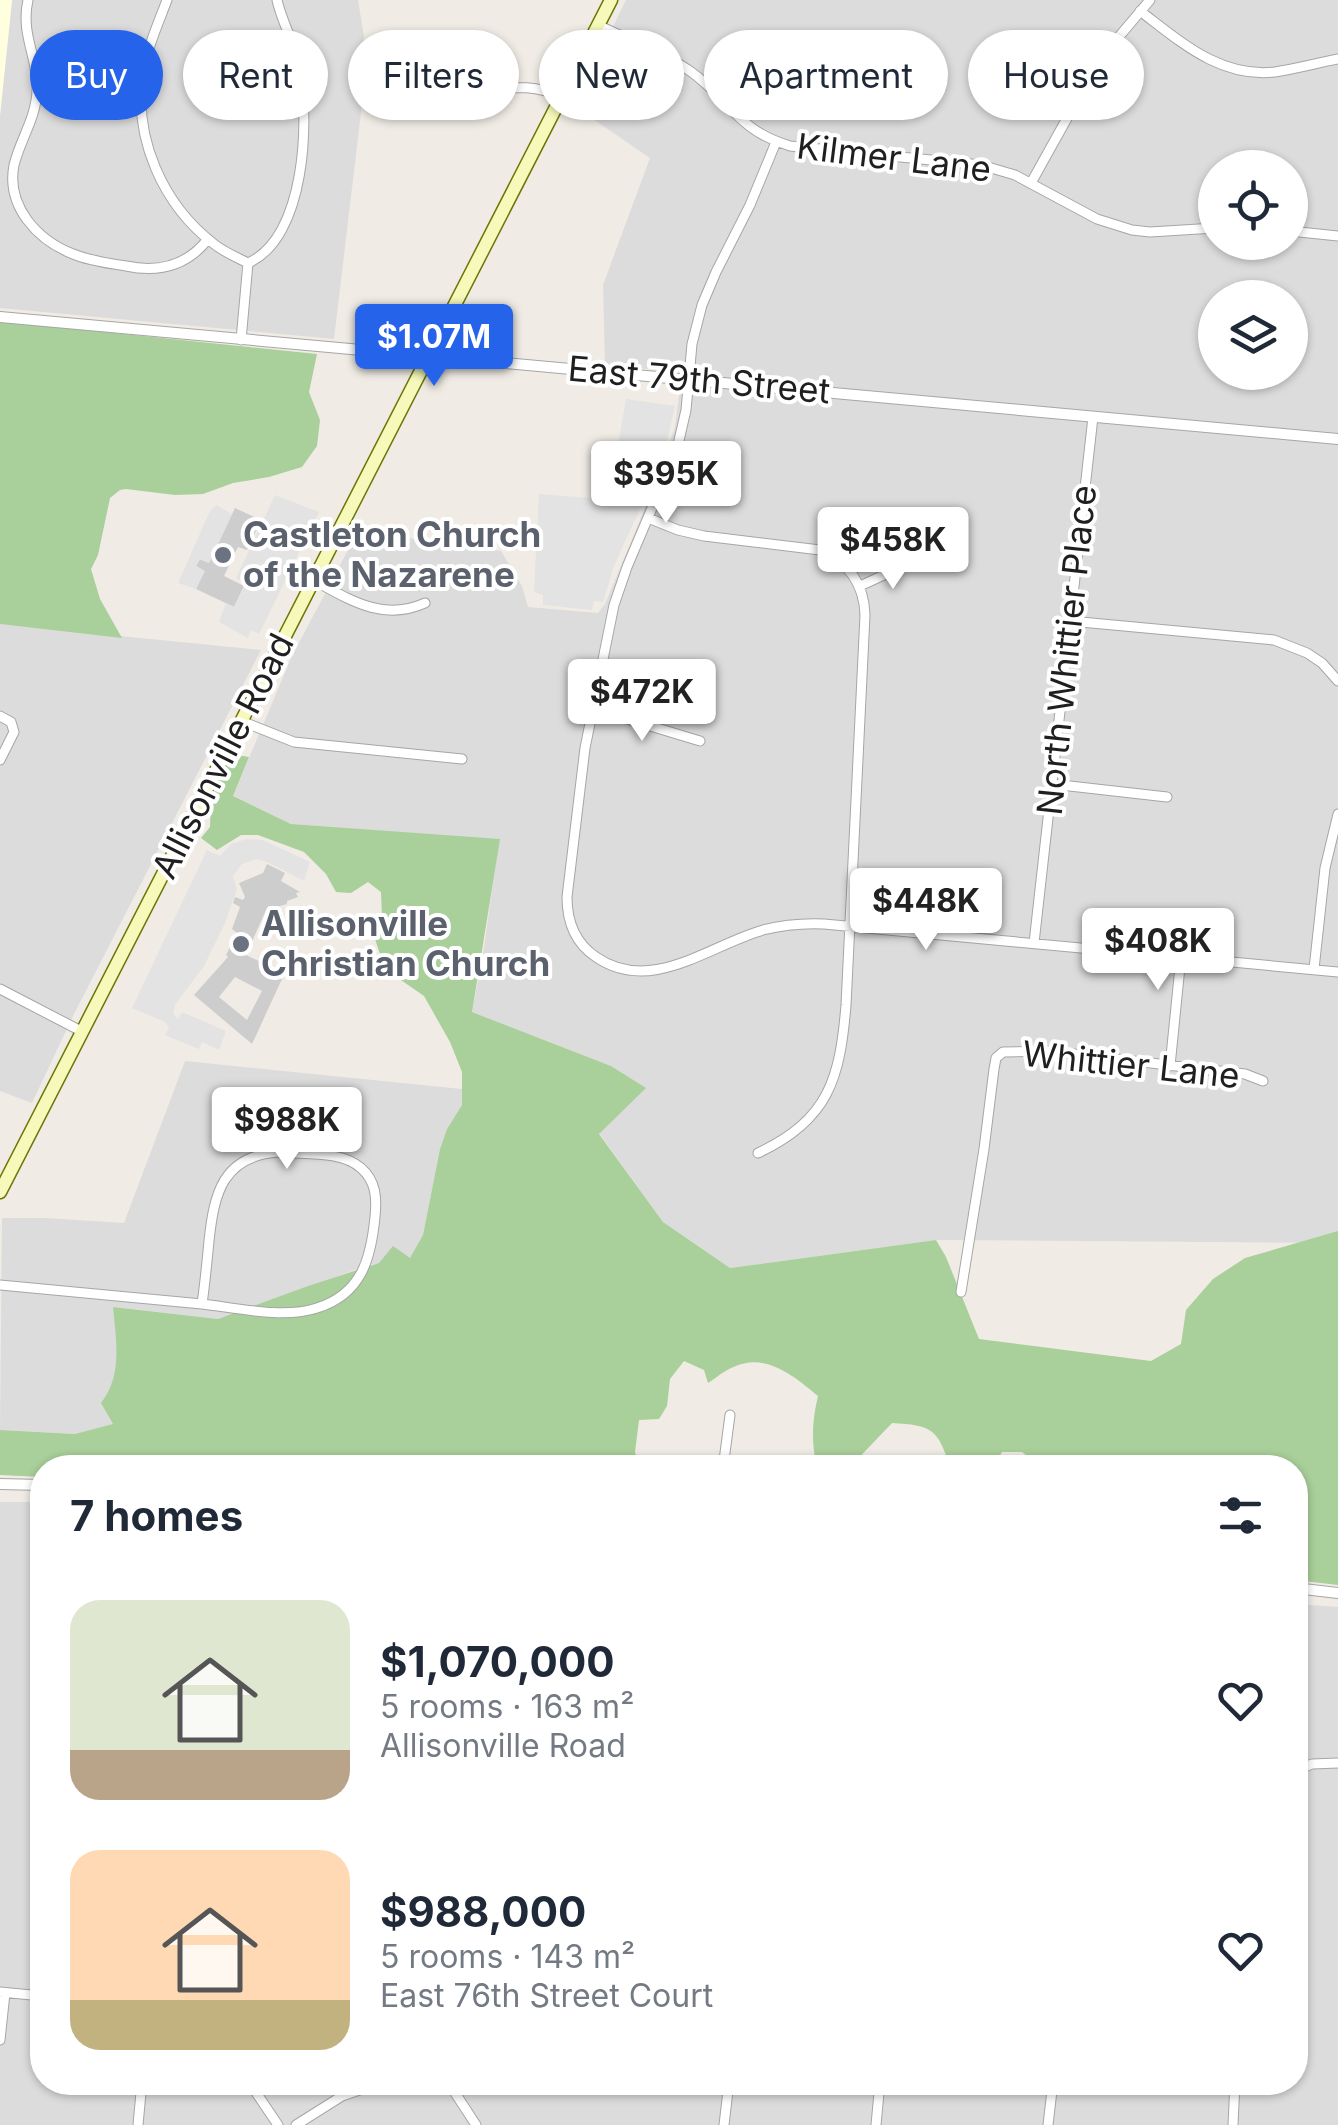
<!DOCTYPE html>
<meta charset="utf-8">
<style>
body{margin:0;font-family:Inter,sans-serif;background:#f2f2f3;color:#1f2937;height:100vh;display:flex;flex-direction:column;font-size:38px;white-space:nowrap}
*{box-sizing:border-box;margin:0}
p{font-size:32px;color:#747a83}
.icon{flex:none;width:55px;height:55px;fill:none;stroke:currentColor;stroke-width:2;stroke-linecap:round;stroke-linejoin:round}
.map{position:relative;flex:1;overflow:hidden}
.drawer{position:absolute;left:30px;top:1455px;width:1278px;height:640px;display:flex;flex-direction:column;background:#fff;border-radius:40px;box-shadow:0 2px 8px #0004}
.drawer>*{flex:none}
.hud{position:absolute;left:30px;top:30px;width:1280px;height:90px;display:flex;gap:20px}
.fabs{position:absolute;left:1198px;top:150px;display:grid;gap:20px}
.fabs a{display:grid;place-items:center;width:110px;height:110px;border-radius:50%;background:#fff;box-shadow:0 2px 8px #0004;font-size:50px}
.price{position:absolute;translate:-50% -85px;padding:0 22px;border-radius:10px;background:#fff;color:#222;font-size:32px;line-height:65px;filter:drop-shadow(0 2px 5px #0008)}
.price::after{content:'';position:absolute;left:50%;top:60px;width:30px;height:22px;margin-left:-15px;background:inherit;clip-path:polygon(0 0,100% 0,50% 100%)}
.price.current{background:#2563eb;color:#fff}
ul{padding:0;list-style:none}
li{display:flex;align-items:center;gap:30px;height:250px;padding:0 40px}
li span{display:grid;place-items:center;flex:none;width:280px;height:200px;border-radius:30px;color:#555}
li>.icon{margin-inline-start:auto}
span .icon{width:120px;height:120px;fill:#fffc;stroke-width:1}
li b{font-size:42px}
h2{display:flex;justify-content:space-between;align-items:center;height:120px;padding:0 40px;font-size:42px}
.pill{padding:0 35px;border-radius:45px;background:#fff;box-shadow:0 2px 8px #0004;font-size:35px;line-height:90px}
.pill.current{background:#2563eb;color:#fff}
.map>svg:first-child{display:block}
.residential{fill:#dddcdc;fill-rule:evenodd}
.education{fill:#ffffdf}
.religious{fill:#cdcdcd;fill-rule:evenodd}
.forest{fill:#a9cf9a}
.parking{fill:#e3e3e3}
.lines{fill:none;stroke-linecap:round;stroke-linejoin:round}
.minor-casing{stroke:#a6a6a6;stroke-width:11}
.tertiary-casing{stroke:#a6a6a6;stroke-width:12}
.secondary-casing{stroke:#6a7705;stroke-width:15}
.minor{stroke:#fff;stroke-width:9}
.tertiary{stroke:#fff;stroke-width:10}
.secondary{stroke:#f6f9ba;stroke-width:12}
.worship-dot{fill:#6b7280;stroke:#fff;stroke-width:4}
.labels{text-anchor:middle;stroke-width:8;stroke-linejoin:round;paint-order:stroke}
.street-label{font-size:35px;fill:#1f1f1f;stroke:#fff}
.worship-label{font-size:35px;font-weight:bold;fill:#5b616d;stroke:#fff;text-anchor:start}
</style>
<div class="map">
<svg width="1338" height="2125" viewBox="0 0 1338 2125">
<rect width="100%" height="100%" fill="#f0ece5"/>
<path class="residential" d="M12,0h346l6,37 -3,76 -27,226 -334,-31v-193z
M626,0h712v1243l-402,-3 -206,28 -67,-46 -64,-89 46,-45 -34,-22 -139,-54 12,-64 15,-108 -208,-16 -58,-28 59,-140 66,-125 143,20 21,35 6,21 70,6 7,-9 52,-125 18,-52 5,-39v-16l-75,-7 -2,-80 47,-127 -76,-52zM1215,168h75v74h-75zM1215,298h75v74h-75z
M0,624l261,26 -188,366 -41,87 -32,-12z
M185,1061l277,28v16l-15,24 -7,20 -17,86 -13,24 -41,6 -151,54 -104,-12 4,57 -9,29 -8,10 13,21 -38,10 -76,-4 2,-212h44l78,5z
M0,1502h42v580h1253v-478l43,3v518h-1338z"/>
<path class="education" d="M0,0h12l-12,115z"/>
<path class="religious" d="M235,508l26,12 -14,30 -9,-3 -14,29 20,10 -10,21 -38,-18 8,-18 -8,-5 4,-7 9,4z
M267,864l18,9 -4,8 19,11 -4,1 2,4 -11,4v3l-21,6 -20,45 15,7 -2,6 23,11 -30,65 -58,-49 34,-38 -2,-2 11,-22 -5,-4 8,-22 -7,-4 2,-6 8,3 2,-3 -6,-14 24,-10zM235,977l27,14 -15,29 -28,-23z"/>
<path class="forest" d="M0,321l317,33 -8,38 11,28 -3,26 -15,21 -33,10 -36,6 -30,11 -28,1 -49,-6 -6,1 -10,8 -12,57 -7,14 9,30 22,39 -122,-14z
M231,754l18,3 -16,39 58,28 209,15 -28,173 139,54 35,22 -47,46 64,88 67,46 206,-28 10,17 33,82 172,22 30,-17 5,-34 27,-31 32,-21 93,-27v354l-43,-5v-112l-253,-1 -20,-15h-20l-8,15h-44c-12,-38 -18,-42 -58,-44l-42,44h-33c-6,-24 -5,-46 1,-71 -23,-19 -51,-43 -82,-30 -10,3 -20,12 -28,17l-4,-13 -20,-9 -14,18 -3,27 -8,13 -20,1 -4,32 4,15 -597,1v9l-42,-2v-45l75,4 38,-10 -12,-21c22,-28 15,-63 12,-96l105,12 90,-33 71,-23 14,-17 17,12 13,-23 17,-86 7,-20 15,-24v-33l-12,-30 -26,-46 -39,-27 -11,-33 8,-19 -1,-25 -13,-10 -17,11 -15,-1 -10,-18 -22,-22 -46,-17h-17l-24,15 -16,-12 9,-11 1,-27z"/>
<path class="parking" d="M626,399l49,7 -10,44 -10,26 -41,90 -11,36 -9,-1 -2,9 -49,-5v-10l-9,-3 5,-98 74,6 7,-4 6,-9 -11,-24z
M275,495l44,17 -60,122 -8,-4 -3,8 -29,-16 7,-19 8,4 12,-23 -10,-6z
M216,505l16,9 -23,49 -10,-4 -3,7 9,5 -9,18 -18,-6 32,-72z
M247,839l16,1 47,22 -6,19 -39,-20 -9,-2 -14,5 -9,12 4,13 -12,34 -21,43 -29,39 -2,9 5,5 4,-7 44,19 -7,19 -17,-8 -3,7 -34,-14 4,-8 -4,-5 -33,-14 75,-158 13,6 11,-12z"/>
<g class="lines">
<g class="minor-casing">
<path id="minor" d="M28,0c-8,35 11,59 9,91 -1,27 -17,49 -23,74 -8,41 23,75 59,89 17,7 35,9 53,12 33,7 61,0 82,-27
M167,0c-9,24 -20,48 -24,74 -10,64 20,131 71,170 10,8 22,13 34,19
M1140,11c41,31 80,67 135,61 21,-3 42,-9 63,-13
M598,25c30,15 64,27 92,46 40,28 46,59 100,75l191,19 34,10 82,44 35,11 18,2 65,-4
M468,91c35,-1 60,-10 93,6
M724,103l34,-32 24,-28
M776,142l-26,63 -34,67 -14,33 -10,39 -6,66 -9,39 -50,118 -13,38 -29,143 -18,149c0,24 8,46 29,60 55,38 114,-12 167,-27 20,-5 40,-7 61,-6l514,48
M1031,183l69,-124 50,-59
M1290,231l48,5
M248,263c58,-25 62,-144 51,-197 -4,-23 -17,-43 -22,-66
M241,340l7,-77
M648,518l30,12 26,6 116,14c28,12 44,33 45,65l-19,390c-6,73 -17,115 -88,148
M313,580c37,20 70,42 112,23
M860,586l50,-23
M1070,621l204,19 33,13 15,10 16,18
M594,709l106,32
M0,716l11,6 3,10 -14,28
M241,721l53,21 168,17
M1052,784l115,13
M1034,943l59,-526
M1314,969l11,-101 13,-54
M0,989l81,42
M1170,1066l11,-109
M278,1152c26,3 62,-2 83,16 15,13 16,30 14,49 -4,41 -13,77 -58,91 -33,11 -80,0 -115,-4 3,-21 5,-42 7,-63 5,-48 14,-85 69,-89z
M0,1285l202,19
M961,1292l23,-143 10,-80 2,-11 7,-6 45,-1 197,23 18,7
M723,1468l7,-53
M1295,1771l17,-7 26,-1
M37,1851l5,-1
M0,1992l42,4
M0,2040l5,-47
M249,2082l29,43
M448,2082l28,43
M138,2125l4,-43
M296,2125l46,-29 41,-14
M724,2125l5,-43
M876,2125l4,-43
M1048,2125l5,-43
M1233,2125l2,-43"/>
</g>
<g class="tertiary-casing">
<path id="tertiary" d="M0,317l1338,122
M0,1484l42,1
M1295,1588l43,5"/>
</g>
<g class="secondary-casing">
<path id="secondary" d="M0,1192l611,-1192"/>
</g>
<use href="#minor" class="minor"/>
<use href="#tertiary" class="tertiary"/>
<use href="#secondary" class="secondary"/>
</g>
<g class="worship-dot">
<circle cx="223" cy="555" r="10"/>
<circle cx="241" cy="944" r="10"/>
</g>
<g class="labels">
<g class="street-label">
<text transform="translate(894 158) rotate(7)" y="12">Kilmer Lane</text>
<text transform="translate(699 380) rotate(5)" y="12">East 79th Street</text>
<text transform="translate(1067 650) rotate(-84)" y="12">North Whittier Place</text>
<text transform="translate(223 756) rotate(-63)" y="12">Allisonville Road</text>
<text transform="translate(1131 1065) rotate(6)" y="12">Whittier Lane</text>
</g>
<g class="worship-label">
<text x="243" y="547">Castleton Church<tspan x="243" dy="40">of the Nazarene</tspan></text>
<text x="261" y="936">Allisonville<tspan x="261" dy="40">Christian Church</tspan></text>
</g>
</g>
</svg>
<div class="fabs">
<a><svg class="icon" aria-label="locate" viewBox="0 0 24 24"><circle cx="12" cy="12" r="6"/><path d="M12 2v4M12 18v4M2 12h4M18 12h4"/></svg></a>
<a><svg class="icon" aria-label="layers" viewBox="0 0 24 24"><path d="M12 4l9 5-9 5-9-5zM3 14l9 5 9-5"/></svg></a>
</div>
<b class="price current" style="left:434px;top:389px">$1.07M</b>
<b class="price" style="left:666px;top:526px">$395K</b>
<b class="price" style="left:893px;top:592px">$458K</b>
<b class="price" style="left:642px;top:744px">$472K</b>
<b class="price" style="left:926px;top:953px">$448K</b>
<b class="price" style="left:1158px;top:993px">$408K</b>
<b class="price" style="left:287px;top:1172px">$988K</b>
<div class="hud">
<a class="pill current">Buy</a>
<a class="pill">Rent</a>
<a class="pill">Filters</a>
<a class="pill">New</a>
<a class="pill">Apartment</a>
<a class="pill">House</a>
</div>
<section class="drawer">
<h2>7 homes<svg class="icon" aria-label="filters" viewBox="0 0 24 24"><path d="M4 7h16M4 17h16"/><circle cx="9" cy="7" r="2"/><circle cx="15" cy="17" r="2"/></svg></h2>
<ul>
<li><span style="background:linear-gradient(#dfe7d0 75%,#b9a48a 0)"><svg class="icon" aria-label="home" viewBox="0 0 24 24"><path d="M3 11l9-7 9 7M6 9v11h12V9"/></svg></span><div><b>$1,070,000</b><p>5 rooms · 163 m²</p><p>Allisonville Road</p></div><svg class="icon" aria-label="heart" viewBox="0 0 24 24"><path d="M12 20l-8-8c-3-5 5-10 8-4 3-6 11-1 8 4z"/></svg></li>
<li><span style="background:linear-gradient(#ffd9b3 75%,#c2b280 0)"><svg class="icon" aria-label="home" viewBox="0 0 24 24"><path d="M3 11l9-7 9 7M6 9v11h12V9"/></svg></span><div><b>$988,000</b><p>5 rooms · 143 m²</p><p>East 76th Street Court</p></div><svg class="icon" aria-label="heart" viewBox="0 0 24 24"><path d="M12 20l-8-8c-3-5 5-10 8-4 3-6 11-1 8 4z"/></svg></li>
</ul>
</section>
</div>
